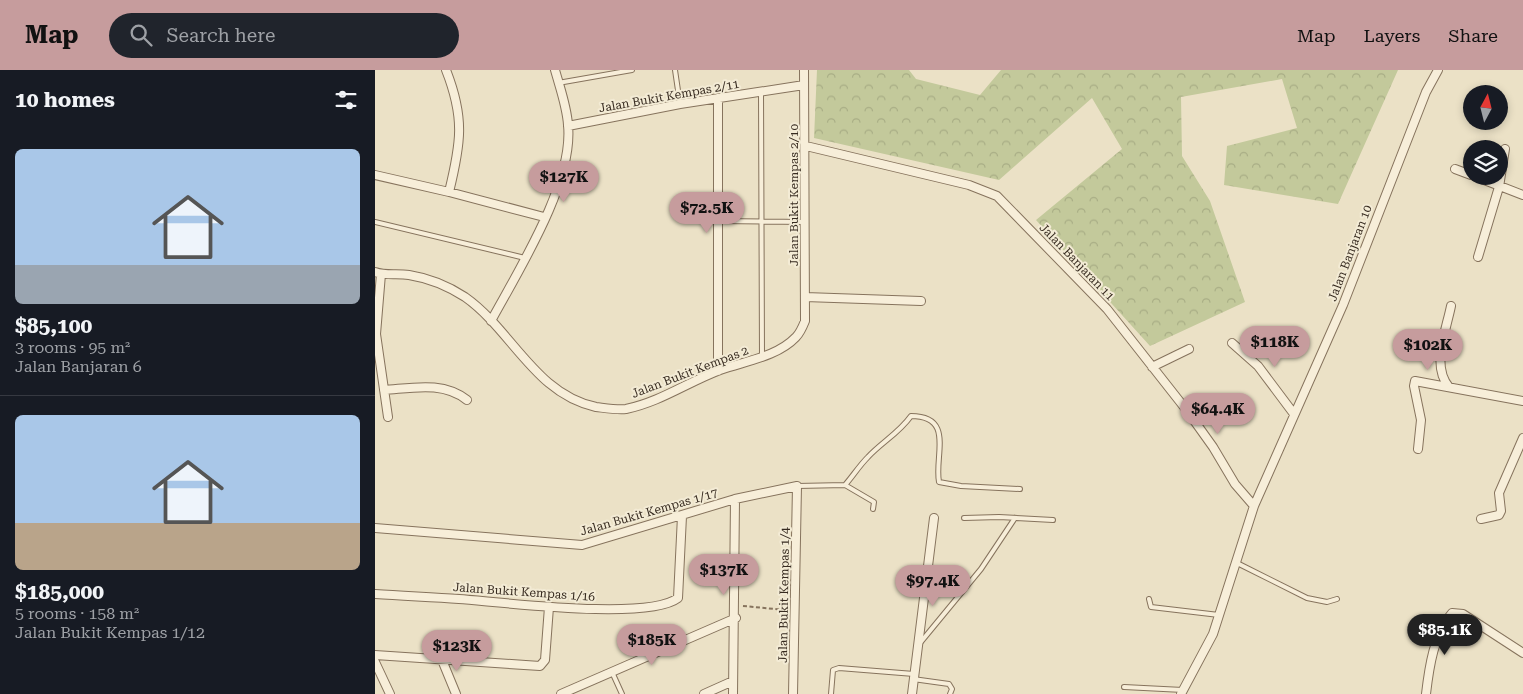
<!DOCTYPE html>
<meta charset="utf-8">
<style>
body{margin:0;font-family:"Roboto Serif",serif;background:#20242c;color:#f1f3f6;height:100vh;display:flex;flex-direction:column;font-size:19px;white-space:nowrap}
*{box-sizing:border-box;margin:0}
p{font-size:16px;color:#9ea1a6}
.icon{flex:none;width:28px;height:28px;fill:none;stroke:currentColor;stroke-width:2;stroke-linecap:round;stroke-linejoin:round}
.map{position:relative;flex:1;overflow:hidden}
.sheet{display:flex;flex-direction:column;background:#171b24;width:375px}
.sheet>*{flex:none}
.needle{width:32px;rotate:7deg}
.controls{position:absolute;left:1088px;top:15px;display:grid;gap:10px}
.controls a{display:grid;place-items:center;width:45px;height:45px;border-radius:50%;background:#171b24;box-shadow:0 2px 8px #0003;font-size:25px}
.price{position:absolute;translate:-50% -42px;padding:0 11px;border-radius:18px;background:#c69c9d;color:#111;font-size:16px;line-height:32px;filter:drop-shadow(0 1px 2px #0008)}
.price::after{content:'';position:absolute;left:50%;top:30px;width:15px;height:11px;margin-left:-8px;background:inherit;clip-path:polygon(0 0,100% 0,50% 100%)}
.price.selected{background:#222;color:#fff}
ul{padding:0;list-style:none}
li{display:grid;align-content:center;gap:10px;height:265px;padding:0 15px}
li+li{border-top:1px solid #363941}
li span{display:grid;place-items:center;height:155px;border-radius:8px;color:#555}
li>.icon{margin-inline-start:auto}
span .icon{width:90px;height:90px;fill:#fffc;stroke-width:1}
li b{font-size:21px}
h2{display:flex;justify-content:space-between;align-items:center;height:60px;padding:0 15px;font-size:21px}
header{display:flex;align-items:center;gap:30px;box-sizing:border-box;height:70px;padding:0 25px;background:#c69c9d;color:#111}
header strong{font-size:24px}
nav{display:flex;gap:28px;margin-inline-start:auto;font-size:18px}
.search{width:350px;height:45px;background:#20242c;display:flex;align-items:center;gap:12px;box-sizing:border-box;padding:0 18px;border-radius:28px;color:#9ea1a6;font-size:19px}
main{display:flex;flex:1;min-height:0}
.map>svg:first-child{display:block}
.forest{fill:url(#forest-crowns)}
.lines{fill:none;stroke-linecap:round;stroke-linejoin:round}
.lane-casing{stroke:#86735d;stroke-width:6}
.street-casing{stroke:#86735d;stroke-width:10}
.path{stroke:#86735d;stroke-width:2;stroke-dasharray:4 2.5;stroke-linecap:butt}
.lane{stroke:#f7eed9;stroke-width:4}
.street{stroke:#f7eed9;stroke-width:8}
.labels{text-anchor:middle;stroke-width:4;stroke-linejoin:round;paint-order:stroke}
.street-label{font-size:12px;fill:#372b20;stroke:#f3ebd5}
</style>
<header>
<strong>Map</strong>
<div class="search"><svg class="icon" aria-label="search" viewBox="0 0 24 24"><circle cx="10" cy="10" r="6"/><path d="M15 15l6 6"/></svg>Search here</div>
<nav><a>Map</a><a>Layers</a><a>Share</a></nav>
</header>
<main>
<section class="sheet">
<h2>10 homes<svg class="icon" aria-label="filters" viewBox="0 0 24 24"><path d="M4 7h16M4 17h16"/><circle cx="9" cy="7" r="2"/><circle cx="15" cy="17" r="2"/></svg></h2>
<ul>
<li><span style="background:linear-gradient(#a9c7e8 75%,#9aa5b1 0)"><svg class="icon" aria-label="home" viewBox="0 0 24 24"><path d="M3 11l9-7 9 7M6 9v11h12V9"/></svg></span><div><b>$85,100</b><p>3 rooms · 95 m²</p><p>Jalan Banjaran 6</p></div></li>
<li><span style="background:linear-gradient(#a9c7e8 70%,#b9a48a 0)"><svg class="icon" aria-label="home" viewBox="0 0 24 24"><path d="M3 11l9-7 9 7M6 9v11h12V9"/></svg></span><div><b>$185,000</b><p>5 rooms · 158 m²</p><p>Jalan Bukit Kempas 1/12</p></div></li>
</ul>
</section>
<div class="map">
<svg width="1148" height="624" viewBox="0 0 1148 624">
<defs>
<pattern id="forest-crowns" width="20" height="18" patternUnits="userSpaceOnUse" patternTransform="scale(1.25)"><rect width="20" height="18" fill="#c3c99b"/><path d="M2 6a3 3 0 1 1 6 0M12 15a3 3 0 1 1 6 0" fill="none" stroke="#a8ad85"/></pattern>
</defs>
<rect width="100%" height="100%" fill="#ebe1c6"/>
<path class="forest" d="M442,0h92l7,9 64,16 21,-25h397l-60,134 -114,-19 3,-39 70,-18 -15,-49 -101,18 1,59 28,45 35,101 -95,44 -114,-126 86,-71 -30,-51 -93,82 -185,-42z"/>
<g class="lines">
<g class="lane-casing">
<path id="lane" d="M300,0l5,34
M183,13l74,-13
M386,22l1,264
M343,151l86,1
M0,152l150,36
M470,415l29,17 -1,7
M422,416l48,-1c8,-9 14,-19 23,-28 14,-15 31,-24 43,-41 44,0 23,40 28,66l22,4 59,3
M589,448l35,-1 54,3
M862,493l70,35 20,4 10,-3
M774,529l2,8 68,8
M545,573l61,-74 34,-51
M237,602l10,22
M538,609l36,5 3,5 -2,5
M749,617l59,3
M456,624l2,-24 6,-2 75,6"/>
</g>
<g class="street-casing">
<path id="street" d="M71,0c19,48 15,73 3,122
M343,28v273
M193,56l112,-22 124,-19
M431,76l163,39 28,11 110,113 81,103 25,35 22,37 19,22
M1080,99l16,6
M0,105l74,17 95,25
M1099,106l49,19
M1103,187l21,-70 6,-38
M0,202c11,4 22,1 34,3 19,3 39,11 56,22 47,33 70,97 131,110 9,1 21,3 30,2 34,-7 62,-27 94,-39 25,-9 57,-13 76,-33 4,-4 7,-11 9,-16l-1,-251
M6,204l-5,60 12,83
M430,227l116,4
M116,251c27,-50 83,-138 77,-196 -1,-18 -8,-37 -13,-55
M857,273l26,23 36,48
M777,297l37,-18
M1074,317c-18,-21 -3,-56 2,-81
M9,320c29,-2 59,-9 83,10
M1043,379l3,-29 -7,-34 1,-5 108,20
M1106,449l18,-4 2,-4 -2,-18 24,-55
M0,458l207,17 153,-46 62,-13 -4,208
M0,524c28,2 56,3 84,5 42,3 189,22 219,-1l4,-82
M0,585l165,11 5,-6 4,-53
M67,590l14,34
M0,592l15,32
M186,624l175,-76
M329,624l29,-13
M358,624l2,-195
M537,624l22,-176
M806,624l32,-60 41,-128 89,-201 83,-213 12,-22
M1051,624c3,-26 8,-61 26,-81l11,1 60,39"/>
</g>
<path class="path" d="M368,536l43,4"/>
<use href="#lane" class="lane"/>
<use href="#street" class="street"/>
</g>
<g class="labels">
<g class="street-label">
<text transform="translate(294 26) rotate(-10)" y="4">Jalan Bukit Kempas 2/11</text>
<text transform="translate(419 125) rotate(-90)" y="4">Jalan Bukit Kempas 2/10</text>
<text transform="translate(975 183) rotate(-69)" y="4">Jalan Banjaran 10</text>
<text transform="translate(702 192) rotate(46)" y="4">Jalan Banjaran 11</text>
<text transform="translate(315 302) rotate(-21)" y="4">Jalan Bukit Kempas 2</text>
<text transform="translate(274 442) rotate(-16)" y="4">Jalan Bukit Kempas 1/17</text>
<text transform="translate(149 522) rotate(4)" y="4">Jalan Bukit Kempas 1/16</text>
<text transform="translate(409 525) rotate(-89)" y="4">Jalan Bukit Kempas 1/4</text>
</g>
</g>
</svg>
<div class="controls">
<a><svg class="needle" viewBox="-14 -14 28 28"><path d="M0-13l5 13h-10z" fill="#e53935"/><path d="M0 13l5-13h-10z" fill="#9ea1a6"/></svg></a>
<a><svg class="icon" aria-label="layers" viewBox="0 0 24 24"><path d="M12 4l9 5-9 5-9-5zM3 14l9 5 9-5"/></svg></a>
</div>
<b class="price" style="left:189px;top:133px">$127K</b>
<b class="price" style="left:332px;top:164px">$72.5K</b>
<b class="price" style="left:900px;top:298px">$118K</b>
<b class="price" style="left:1053px;top:301px">$102K</b>
<b class="price" style="left:843px;top:365px">$64.4K</b>
<b class="price" style="left:349px;top:526px">$137K</b>
<b class="price" style="left:558px;top:537px">$97.4K</b>
<b class="price selected" style="left:1070px;top:586px">$85.1K</b>
<b class="price" style="left:277px;top:596px">$185K</b>
<b class="price" style="left:82px;top:602px">$123K</b>
</div>
</main>
